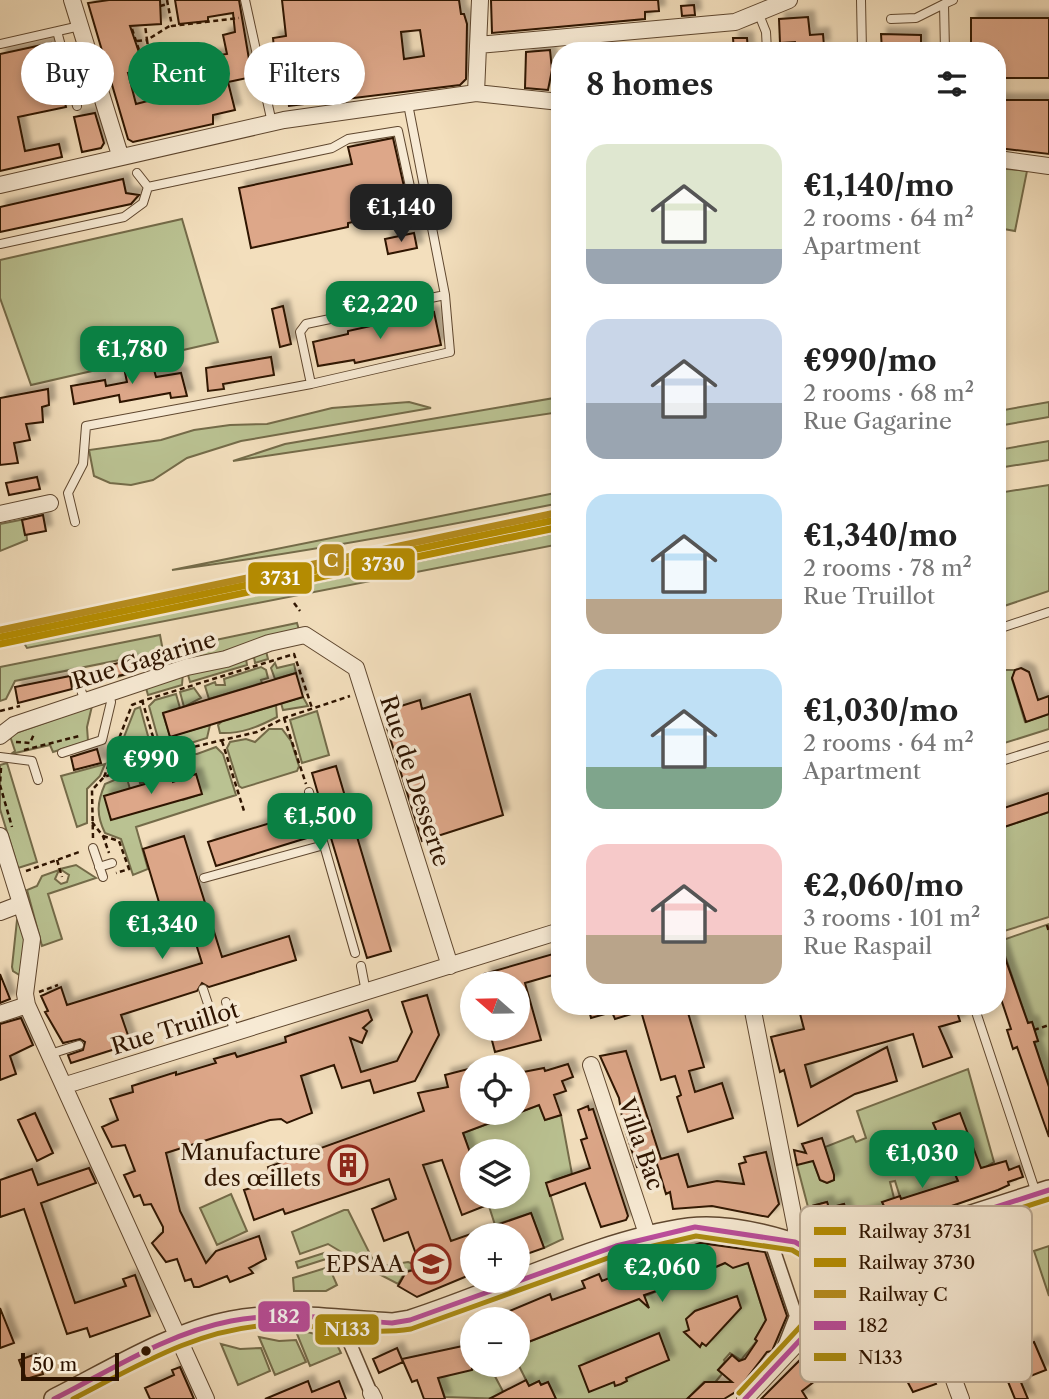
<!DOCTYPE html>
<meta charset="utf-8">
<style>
body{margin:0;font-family:"Libre Caslon Text",serif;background:#f6f6f6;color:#222;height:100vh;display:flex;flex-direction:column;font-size:26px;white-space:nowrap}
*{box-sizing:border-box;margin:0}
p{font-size:23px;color:#767676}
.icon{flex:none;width:38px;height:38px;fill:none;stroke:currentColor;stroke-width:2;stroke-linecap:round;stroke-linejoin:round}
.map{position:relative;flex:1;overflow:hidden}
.side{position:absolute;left:551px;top:42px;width:455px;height:973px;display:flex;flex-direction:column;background:#fff;border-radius:28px;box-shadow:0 4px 10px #0003}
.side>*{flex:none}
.top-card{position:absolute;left:21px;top:42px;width:425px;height:63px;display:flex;gap:14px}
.needle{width:46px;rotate:290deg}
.tools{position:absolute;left:460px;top:971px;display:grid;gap:14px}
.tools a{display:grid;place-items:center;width:70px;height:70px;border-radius:50%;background:#fff;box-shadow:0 4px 10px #0003;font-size:35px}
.scale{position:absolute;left:21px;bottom:18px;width:98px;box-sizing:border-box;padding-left:7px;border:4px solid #2e1400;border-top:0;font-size:19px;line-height:24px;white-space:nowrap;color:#2e1400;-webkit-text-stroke:5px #f7ead4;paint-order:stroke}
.price{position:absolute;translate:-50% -60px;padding:0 16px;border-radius:14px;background:#0b8043;color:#fff;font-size:23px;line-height:46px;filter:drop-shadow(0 2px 4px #0008)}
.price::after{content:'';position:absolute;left:50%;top:42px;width:21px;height:16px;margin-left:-10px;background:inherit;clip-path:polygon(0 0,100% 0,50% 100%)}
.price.current{background:#222;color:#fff}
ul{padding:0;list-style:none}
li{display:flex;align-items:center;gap:21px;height:175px;padding:0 35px}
li span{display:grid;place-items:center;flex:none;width:196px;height:140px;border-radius:21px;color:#555}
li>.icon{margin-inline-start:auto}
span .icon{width:84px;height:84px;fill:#fffc;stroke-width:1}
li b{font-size:30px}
h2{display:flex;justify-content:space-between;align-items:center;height:84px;padding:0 35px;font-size:30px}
.tag{padding:0 24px;border-radius:32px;background:#fff;box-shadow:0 4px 10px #0003;font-size:24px;line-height:63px}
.tag.current{background:#0b8043;color:#fff}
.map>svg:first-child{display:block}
.green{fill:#bac292;stroke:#746b49;stroke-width:2}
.building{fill:#dda789;stroke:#2e1400;stroke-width:2;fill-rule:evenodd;filter:url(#shadow)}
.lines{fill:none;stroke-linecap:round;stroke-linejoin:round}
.service-casing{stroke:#5f472f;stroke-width:10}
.pedestrian-casing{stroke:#5f472f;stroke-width:15}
.minor-casing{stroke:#5f472f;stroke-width:18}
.tertiary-casing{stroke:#5f472f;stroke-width:22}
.path{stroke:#2e1400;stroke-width:2.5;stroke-dasharray:5 3.5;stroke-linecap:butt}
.service{stroke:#f7ead4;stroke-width:8}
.pedestrian{stroke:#f7ead4;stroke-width:12}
.minor{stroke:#f7ead4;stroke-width:16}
.tertiary{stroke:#f7ead4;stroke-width:19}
.bus-1-casing{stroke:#f7ead4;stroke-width:10}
.bus-2-casing{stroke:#f7ead4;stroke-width:10}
.bus-1{stroke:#ba4c9b;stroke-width:5}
.bus-2{stroke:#ab8c11;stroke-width:5}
.rail-1-casing{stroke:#f7ead4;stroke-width:12}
.rail-2-casing{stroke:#f7ead4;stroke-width:12}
.rail-3-casing{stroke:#f7ead4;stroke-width:12}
.rail-1{stroke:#b68d00;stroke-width:7}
.rail-2{stroke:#b68d00;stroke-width:7}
.rail-3{stroke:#b68c1d;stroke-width:7}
.bus-dot{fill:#2e1400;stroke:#f7ead4;stroke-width:2.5}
.labels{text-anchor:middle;stroke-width:7;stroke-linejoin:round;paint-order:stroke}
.street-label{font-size:23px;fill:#2e1400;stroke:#f7ead4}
.poi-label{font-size:23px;fill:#2e1400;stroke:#f7ead4;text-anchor:end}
.key{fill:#f7ead4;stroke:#bbaa94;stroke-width:2}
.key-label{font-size:19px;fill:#2e1400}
.line-badge{stroke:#f7ead4;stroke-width:2.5}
.badge-label{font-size:19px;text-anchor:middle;font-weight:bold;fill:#fff}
</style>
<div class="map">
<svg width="1049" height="1399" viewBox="0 0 1049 1399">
<defs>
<filter id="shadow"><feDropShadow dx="6" dy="-6" stdDeviation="2" flood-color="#0004"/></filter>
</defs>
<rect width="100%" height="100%" fill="#f3dfbd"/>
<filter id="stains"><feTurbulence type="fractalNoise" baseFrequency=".00286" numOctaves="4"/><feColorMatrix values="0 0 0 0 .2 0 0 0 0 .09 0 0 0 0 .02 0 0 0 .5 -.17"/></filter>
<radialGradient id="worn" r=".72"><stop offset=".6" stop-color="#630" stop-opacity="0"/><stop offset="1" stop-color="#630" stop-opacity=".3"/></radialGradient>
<path class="green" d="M998,168l29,3 -12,60 -17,-3z
M182,219l36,123 -187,43 -31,-87v-38z
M560,397v15l-327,49 52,-17z
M409,402l22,6 -190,33 -54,17 -34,22 -22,5 -21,-2 -16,-7 -5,-26 72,-10 33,-10 36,-5 37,-1 65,-16z
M1049,402v15l-51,9v-15z
M1049,441v19l-51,8v-18z
M1049,485v106l-51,17v-115z
M560,492v11c-129,26 -258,50 -388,67z
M25,519l2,21 -27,11v-27z
M560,532v12l-533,104 -3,-5z
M297,623l2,7 -133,38 -2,-5 -19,5 -5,-12 -125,25 -9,18 -6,2v-34l160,-32 3,16z
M266,651l2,8 -13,4 -1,-6 -8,2 1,6 -57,17 -3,-11z
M275,663l2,5 17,-4 2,9 -21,6 -4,-11z
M261,667l5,3 2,8 -7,2 1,3 -53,16 -4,-13 10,-4 1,3h9l-1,-6z
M998,670h17l-3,9 13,43 24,-8v15l-51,16z
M183,672l-1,13 -34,10 -2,-7z
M124,675l-38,12 -2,-5 3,-3z
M194,688l7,10 -17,9 -4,-15z
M176,694l4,14 -17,6 7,22 40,-11 -3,13 -29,9 -19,-5 -10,-36 6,-6z
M303,697l5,9 -25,4 -2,-7z
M276,705l1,12c-19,10 -36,17 -57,16l-2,-8 4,-4z
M92,706l-5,21 1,14 -35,11 -3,-7 -39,9 4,-3 -5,-15 3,-2z
M140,707l13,47 -42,16 24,-61z
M317,711l12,44 -27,8 -12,-43z
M269,729h13l9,12 8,25 -2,5 -55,17 -3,-2 -12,-38 3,-6 16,-3 9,3z
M216,747l7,7 13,41 -100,32 12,42 -15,6 -12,-36 -16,-6c-9,-18 -8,-31 0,-49l21,-9 4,14 53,11 18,-6 -5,-19 -15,4 -5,-25h21z
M163,761l9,15 -32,7 -3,-12z
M7,763l30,99 -19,6 -18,-59v-44z
M105,764l-5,12 -13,13v34l-10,4 -16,-51z
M1049,812v105l-48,15 -3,-12v-91z
M76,865l20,13 -48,16 14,45 -20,7 -15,-56 10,-4 5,-10 17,-6 -4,9 6,5 6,-2 2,-7 -9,-6z
M22,919l6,22 -7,35 -8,-5 -1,-4 5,-47z
M1049,924v163l-15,-45 4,-1 -6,-19 -4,1 -28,-82z
M968,1069l26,93 -25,15 -68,23 -6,-19 -5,1 5,20h-12l1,4 -35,13 -5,-15 -15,4 -2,-6 -19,5 -11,-42 13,-12 10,27 7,3 7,-3 -9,-33 28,-11 3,6 10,-4 -9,-27z
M539,1105l6,15 16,-5 11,59 -25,9 16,56 -19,9 -13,-35 -36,12 -9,-28h32v-45h-46v7l-9,-26z
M231,1194l16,37 -30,14 -17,-37z
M344,1210h4l25,50 -3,9 -42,-25 -28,10 -8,-22z
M1049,1246v50l-15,-45z
M324,1253l2,6 -28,9 -2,-6z
M408,1262l11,4 3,11 -12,-7 -5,2 -7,12 -19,-10 5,-8z
M725,1263l8,4 15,-4 18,57 -11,19 2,2 -16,19 -11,-7 -6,7 1,2 -7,8 4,4 -9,11 -9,-3 -17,17h-131l-8,-17 -7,3 -2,-4 -10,5 -11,-22v-18l155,-61 -3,-8 25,-1z
M329,1267l8,18 -11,6h-32l-1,-13z
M295,1329l24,6 13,-1 9,19 -31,13z
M259,1337l20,4 17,-1 10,22 -31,13z
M221,1344l19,5 21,-1 9,23 -32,14z
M489,1365l18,34 -62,-2 -8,-20z"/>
<path class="building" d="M109,0h51l1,24 -31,2 13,38 -2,8 -13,1 8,31 31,-8 -8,-33 68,-9 -4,-19 12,-3 -2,-19 -25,4v4l-29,3 -4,-24h64l13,77 -24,5 7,28 -22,5v9l-80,18 -5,-3 -40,-136z
M282,0h177l2,14h3l3,10 -1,55 -6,6 -171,21 -11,-58h-4l-1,-10 13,-2zM420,30l4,26 -20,3 -3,-27z
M491,0h167l1,11 -14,1v7l-153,14z
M694,5l1,10 -13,1 -1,-10z
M808,17l2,18 13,-1 1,12 -28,2 -1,-6 -15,1 -1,-24z
M971,18h78v60h-51v-27h-27z
M881,34l40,1v16h-39z
M733,38h14l1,13h-14z
M51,43l15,64 -48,10 7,34 34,-7 3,13 -62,14v-117z
M550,50l2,20 -4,20 -23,-2 1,-36z
M998,100h51v54l-51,-6z
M95,113l9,30 -3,5 -19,4 -8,-35z
M393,138l17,75 -11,3 -1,-4 -50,11v4l-97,21 -12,-60 113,-24 -4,-17z
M123,179l3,14 13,2 -8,9 -131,28v-25z
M414,233l3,15 -29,6 -3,-15z
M283,306l8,38 -11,3 -8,-38z
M434,312l7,33 -86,18 -1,-3 -36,6 -5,-24 35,-8v-3z
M271,357l3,18 -51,9 1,5 -16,2 -2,-23z
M152,362l4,15 25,-4 6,23 -16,2 -1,-5 -50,9 -1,-7 -45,9 -3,-18 34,-6 1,6 21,-4 -3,-14z
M48,389l1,16 -7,2 1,15 -17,2 4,16 -16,3 4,20 -18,2v-67z
M37,477l3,12 -31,6 -3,-12z
M43,515l3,16 -21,4 -3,-15z
M132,660l3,13 -19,3 -2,-12z
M1021,668l8,4 9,28 11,-4v18l-23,8 -14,-44 3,-8z
M296,673l7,24 -133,40 -7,-24z
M70,676l2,13 -54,14 -3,-16z
M470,694l33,121 -81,26 -40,-129 38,-12 2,9z
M97,749l4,14 -27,7 -3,-13z
M336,766l55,185 -24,7 -39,-130 -10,-3 -4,8 -5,1 1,3 -94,29 -8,-24 95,-29 1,4 15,2 4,-8 -11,-38z
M196,774l6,20 -91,26 -7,-24 68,-20 1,6z
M1049,793v19l-51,17v-19z
M184,836l38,121 67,-21 7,24 -87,27 -7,-4 -5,8 -76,24 10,29 -60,19 -3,-8 15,-5 2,-8 -5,-3 -17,4 -18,-31 3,-1 -7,-15 20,-9 6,18 135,-42 -10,-32 -22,8 -27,-90z
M998,938l30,85 4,-1 6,19 -4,1 15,45v50l-32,-90 -4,2 -6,-19 4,-1 -13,-39z
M560,952v21l-35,10 16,57 -46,12 -6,-23h29v-45h-31l-3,-10z
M0,974l10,25 -10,4z
M427,995l12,40 -24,46 -41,12 -4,-13 -28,8 -8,-23 -33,11 11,37 -25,10 -6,-4 -11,1 -104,33 14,58 26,52 10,-12 43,-15 7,23 -17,9 4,5 -23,9 -3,-6 -28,11h-5l-3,-8 -6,2 -8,-22 -11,3 -14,-19 11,-11v-5l-12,-23 -7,1 -4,-10 -6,2 -10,-22 11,-4 -10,-26 -13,2 -10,-20 16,-7 -8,-21 23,-7 -1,-6 44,-14v3l40,-12 -2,-4 21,-6 2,4 49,-15 -1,-5 83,-27 4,10 -9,8 4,3 -5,12 -12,-5 11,34 36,-11 15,-29 -10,-30z
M588,1006h98l18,61 -15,4 6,21 27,-9 11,35 -45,14 -11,-35 4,-2 -6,-19 -14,4 -20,-69 -26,8 -3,-7 -21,6z
M798,1006h30l1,4 13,-4h113l5,15 -21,6 13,30 -29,10 -10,-33 -108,31 6,22 76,-40 10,34 -42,13 -57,32 -14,-56 -4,2 -9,-35 33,-8z
M21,1018l12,27 -23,11 6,18 -16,6v-56z
M626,1051l35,108 17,-5 10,33 29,-6 27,3 -5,-20 7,-2 -2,-5 22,-5 13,52 -11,13 -56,-11 -39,3 -3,-17 -4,2 -10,-33 -19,6 -14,-44 -4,-25 -19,-42z
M568,1064l5,13 -11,4 4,10 -12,4 7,20 -16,5 -6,-15 -21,8v-40l26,-5 1,3z
M472,1068v45l42,1 -51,19 9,25v39l33,1 -43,17 -20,-55 -19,5 28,76 80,-28 13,35 -26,9v-21h-46v38l-55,23 -19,-11 8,-14 15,-4 -13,-36 -24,9 -12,-32 24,-10 -7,-20 -104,35 -2,-5 -29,11 -10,-30 7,-2 -2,-4 22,-8 -3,-9 156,-56 -6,-18 30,-6 -3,-12z
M588,1106l1,4 4,-1 35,107 -2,4 -25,7 -16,-44 -35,13 -4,-13 44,-15 -9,-28 6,-2 -9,-28z
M35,1113l18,40 -16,8 -19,-41z
M960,1113l21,55 25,-7 3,9 10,-4 4,11 -15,5 1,3 -11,5 -87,30 -24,5 1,3 -33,11 -37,-4 -7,-7 -3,-21 19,-5 2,6 15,-4 5,14 35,-12 -2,-4 18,-6 1,3 57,-18 -25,-58z
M822,1138l12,37v5l-7,3 -7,-3 -7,-19 -16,4 -3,-15 12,3 -4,-9z
M89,1168l7,15 -55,20 34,100 51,-17 -3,-7 12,-4 15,41 -60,21 -3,-9 -20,6 -43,-125 -24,8v-37l32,-11 6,16z
M700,1243l65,9 22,64 -15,35 -5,1 -30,39 -13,8h-37l18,-17h27l-14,-12 14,-15 7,6 6,-2 12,-18 -2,-2 11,-19 -18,-57 -15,5 -8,-5 -30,13 -23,5 2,4 -30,10 5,13 -10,-9 -121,47v-26h-30l62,-26 2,6 33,-12 -3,-7 17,-7 3,7 53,-21 -2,-5 27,-5z
M737,1296l4,12 -35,38 -4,-3 -2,4 -16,-15 5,-2 -3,-11 9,-8z
M0,1308l14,35 -14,5z
M861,1311l39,12 15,12 21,49 -23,8 -15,-28 3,-1 -6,-13 -44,-14 20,24 -8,12 -11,3 -11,-14 -39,30 5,8h-46l46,-46 23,-7 18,-14z
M659,1333l10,27 -43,18 1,3 -6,3 -6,2 -1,-4 -25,10 -10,-26z
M1034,1342l12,28 -26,10 8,19h-13l-17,-42z
M472,1344v26l-34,8 7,21h-21l-7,-19 -5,2 -10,-23z
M397,1348l6,14 -24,11 -6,-14z
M36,1354l7,20 -17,5 -7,-19z
M180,1367l14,32h-44l-5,-11 29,-13 -2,-5z
M526,1380l3,6 10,-5 2,4 7,-3 8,17h-67z
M308,1381l4,11 27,-11 7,18h-81z"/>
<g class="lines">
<g class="service-casing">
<path id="service" d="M245,0l27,123
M861,0l1,51
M758,12l8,20 1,19
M891,19l25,-1 28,-14
M57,31l20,75
M0,44l80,-18
M945,51l-1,-47 9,-4
M137,173l11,14 184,-39 16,-9 50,-8 17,79
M0,244l124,-27 19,-14 5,-16
M311,384l-11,-52 6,-8 139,-29
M75,522l-7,-29 15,-29 3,-38 225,-42 139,-32 -5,-57 -37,-191
M998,629l51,-17
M85,702l-8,-24 27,-5
M62,753l40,-13 9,-38 -2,-8
M0,757l32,4 6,19
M998,762l51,-16
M309,792l6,22
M320,831l4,14
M93,848l10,29
M99,867l13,-4
M204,878l120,-33 31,108
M361,966l5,26
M203,989l6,18
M226,1002l9,32
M974,1006l62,187
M50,1054l29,-9"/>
</g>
<g class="pedestrian-casing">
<path id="pedestrian" d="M771,1242l25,74 -11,28 3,2
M340,1320l31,73"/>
</g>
<g class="minor-casing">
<path id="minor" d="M72,0l48,155
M478,45l257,-23 54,-22
M476,93l4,-93
M998,159l51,7
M0,185l284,-65 192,-27 84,9
M0,514l50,-11
M0,736l14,-11 173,-58 39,-8 43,-16 36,-8 51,33 94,298
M0,836l32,103 -7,55 2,11 179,394
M0,912l21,-8
M752,1006l44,223 -1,13
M0,1014l27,-9
M591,1065l57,172
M66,1085l494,-154
M828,1261l9,15 3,13
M840,1289c18,9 35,6 53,12 46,13 52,58 68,98
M371,1393l3,6
M745,1399l84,-90 11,-20"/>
</g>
<g class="tertiary-casing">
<path id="tertiary" d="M54,1399c54,-27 118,-67 177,-78 53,-10 108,-1 161,2l18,-3c88,-28 189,-80 279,-92 38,-5 108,10 139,33l221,-71"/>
</g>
<path class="path" d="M167,0l5,26 67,-8
M160,6l8,-2
M132,29l10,30
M137,41l10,-1 -2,-15
M150,61l-3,-21 24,-15
M294,603l6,8
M142,700l17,57
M0,711l20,-5
M284,718l22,66
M222,741l22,70
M16,742l14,1 4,-9
M24,750l55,-14
M1,768l-1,17 12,42
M104,777l28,-72 10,-4 152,-47 18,54
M92,822l11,14 6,17
M103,836l16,5 10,28 -13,4
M93,838l-1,-48 12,-13 72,-26 81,-19 27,-14 66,-22
M57,860l5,17
M26,871l56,-20
M1047,925l2,7
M39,992l19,-7
M1034,1030l15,-5
M927,1247l9,27 70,-21 10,32"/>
<use href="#service" class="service"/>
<use href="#pedestrian" class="pedestrian"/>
<use href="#minor" class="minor"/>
<use href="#tertiary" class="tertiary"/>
<g class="bus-1-casing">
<path id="bus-1" d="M828,1261l221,-71
M54,1399c57,-29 114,-66 177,-78 53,-10 108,-2 161,2l18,-3 206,-74 79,-19 100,15 33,19 12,22 -11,26 -84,90"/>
</g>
<g class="bus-2-casing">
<path id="bus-2" d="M831,1269l218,-70
M73,1399c64,-33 126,-71 199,-74 47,-1 94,11 139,4l208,-75 77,-18 96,14 29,17 10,17 -9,19 -83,90"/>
</g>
<use href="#bus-1" class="bus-1"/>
<use href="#bus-2" class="bus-2"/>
<g class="rail-1-casing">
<path id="rail-1" d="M0,637l560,-118"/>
</g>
<g class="rail-2-casing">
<path id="rail-2" d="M0,644l560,-117"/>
</g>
<g class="rail-3-casing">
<path id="rail-3" d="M0,630l560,-118"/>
</g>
<use href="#rail-1" class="rail-1"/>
<use href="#rail-2" class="rail-2"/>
<use href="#rail-3" class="rail-3"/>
</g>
<defs>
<g id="building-ring" transform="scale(2.0125)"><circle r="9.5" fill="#f7ead4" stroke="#8f2418" stroke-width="1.5"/><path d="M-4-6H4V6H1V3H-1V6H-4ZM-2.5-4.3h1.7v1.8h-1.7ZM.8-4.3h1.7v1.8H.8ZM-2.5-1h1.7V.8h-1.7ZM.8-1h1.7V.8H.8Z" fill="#8f2418"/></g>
<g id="university-ring" transform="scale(2.0125)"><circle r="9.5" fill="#f7ead4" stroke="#8f2418" stroke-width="1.5"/><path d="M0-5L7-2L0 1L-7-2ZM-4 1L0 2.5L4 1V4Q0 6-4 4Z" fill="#8f2418"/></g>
</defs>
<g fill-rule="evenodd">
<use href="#building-ring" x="348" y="1165"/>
<use href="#university-ring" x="431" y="1264"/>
</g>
<circle class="bus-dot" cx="146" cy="1351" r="6"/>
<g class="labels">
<g class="street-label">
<text transform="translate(144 660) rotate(-17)" y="8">Rue Gagarine</text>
<text transform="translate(415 781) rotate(72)" y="8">Rue de Desserte</text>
<text transform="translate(175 1028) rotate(-17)" y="8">Rue Truillot</text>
<text transform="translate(641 1144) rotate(71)" y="8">Villa Bac</text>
</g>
<g class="poi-label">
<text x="321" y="1160">Manufacture<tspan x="321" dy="26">des œillets</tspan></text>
<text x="404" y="1272">EPSAA</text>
</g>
</g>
<rect x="800" y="1206" width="232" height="176" rx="10" class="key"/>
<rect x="814" y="1227" width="32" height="8" fill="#b68d00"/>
<rect x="814" y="1258" width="32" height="9" fill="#b68d00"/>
<rect x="814" y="1290" width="32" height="8" fill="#b68c1d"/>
<rect x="814" y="1321" width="32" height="9" fill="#ba4c9b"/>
<rect x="814" y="1353" width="32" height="8" fill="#ab8c11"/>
<g class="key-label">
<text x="858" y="1238">Railway 3731</text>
<text x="858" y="1269">Railway 3730</text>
<text x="858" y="1301">Railway C</text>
<text x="858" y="1332">182</text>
<text x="858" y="1364">N133</text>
</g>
<g class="line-badge">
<rect x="318" y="543" width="27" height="34" rx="7" fill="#b68c1d"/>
<rect x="350" y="547" width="66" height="34" rx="7" fill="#b68d00"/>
<rect x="247" y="561" width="66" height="34" rx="7" fill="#b68d00"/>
<rect x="257" y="1300" width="54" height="33" rx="7" fill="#ba4c9b"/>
<rect x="314" y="1313" width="66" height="33" rx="7" fill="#ab8c11"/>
</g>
<g class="badge-label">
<text x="331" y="567">C</text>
<text x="383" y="571">3730</text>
<text x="280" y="585">3731</text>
<text x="284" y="1323">182</text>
<text x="347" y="1336">N133</text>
</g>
<rect width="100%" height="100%" filter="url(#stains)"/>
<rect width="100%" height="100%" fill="url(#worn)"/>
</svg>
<div class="tools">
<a><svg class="needle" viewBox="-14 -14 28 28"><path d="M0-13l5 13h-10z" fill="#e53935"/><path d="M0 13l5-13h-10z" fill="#767676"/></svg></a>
<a><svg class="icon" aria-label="locate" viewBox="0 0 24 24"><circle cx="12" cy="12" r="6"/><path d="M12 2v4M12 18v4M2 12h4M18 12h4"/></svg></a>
<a><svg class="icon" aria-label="layers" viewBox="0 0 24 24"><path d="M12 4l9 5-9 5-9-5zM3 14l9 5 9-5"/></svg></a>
<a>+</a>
<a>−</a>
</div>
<div class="scale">50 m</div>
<b class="price current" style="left:401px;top:244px">€1,140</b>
<b class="price" style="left:380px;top:341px">€2,220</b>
<b class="price" style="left:132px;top:386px">€1,780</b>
<b class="price" style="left:151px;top:796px">€990</b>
<b class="price" style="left:320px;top:853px">€1,500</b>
<b class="price" style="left:162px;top:961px">€1,340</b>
<b class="price" style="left:922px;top:1190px">€1,030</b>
<b class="price" style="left:662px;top:1304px">€2,060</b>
<div class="top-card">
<a class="tag">Buy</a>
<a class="tag current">Rent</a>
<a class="tag">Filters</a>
</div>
<section class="side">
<h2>8 homes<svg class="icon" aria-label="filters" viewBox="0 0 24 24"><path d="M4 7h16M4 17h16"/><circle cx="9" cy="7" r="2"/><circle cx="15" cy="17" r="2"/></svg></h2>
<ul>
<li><span style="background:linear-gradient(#dfe7d0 75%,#9aa5b1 0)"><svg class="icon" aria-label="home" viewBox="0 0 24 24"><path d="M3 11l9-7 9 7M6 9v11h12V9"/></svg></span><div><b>€1,140/mo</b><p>2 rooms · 64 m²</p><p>Apartment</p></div></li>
<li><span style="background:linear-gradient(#c9d6e8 60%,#9aa5b1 0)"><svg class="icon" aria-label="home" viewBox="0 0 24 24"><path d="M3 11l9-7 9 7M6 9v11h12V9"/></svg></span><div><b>€990/mo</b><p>2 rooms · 68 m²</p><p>Rue Gagarine</p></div></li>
<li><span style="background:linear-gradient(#bfe0f5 75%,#b9a48a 0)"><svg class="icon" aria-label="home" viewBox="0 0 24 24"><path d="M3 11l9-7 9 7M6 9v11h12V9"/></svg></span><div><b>€1,340/mo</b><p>2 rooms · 78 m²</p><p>Rue Truillot</p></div></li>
<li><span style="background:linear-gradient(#bfe0f5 70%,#7fa58c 0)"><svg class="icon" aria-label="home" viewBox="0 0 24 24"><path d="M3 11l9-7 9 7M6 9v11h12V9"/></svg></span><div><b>€1,030/mo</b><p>2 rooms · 64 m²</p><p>Apartment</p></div></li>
<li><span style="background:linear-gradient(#f6c9c9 65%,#b9a48a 0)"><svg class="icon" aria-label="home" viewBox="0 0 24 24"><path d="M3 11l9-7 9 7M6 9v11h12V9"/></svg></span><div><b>€2,060/mo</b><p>3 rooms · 101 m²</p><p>Rue Raspail</p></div></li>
</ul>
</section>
</div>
